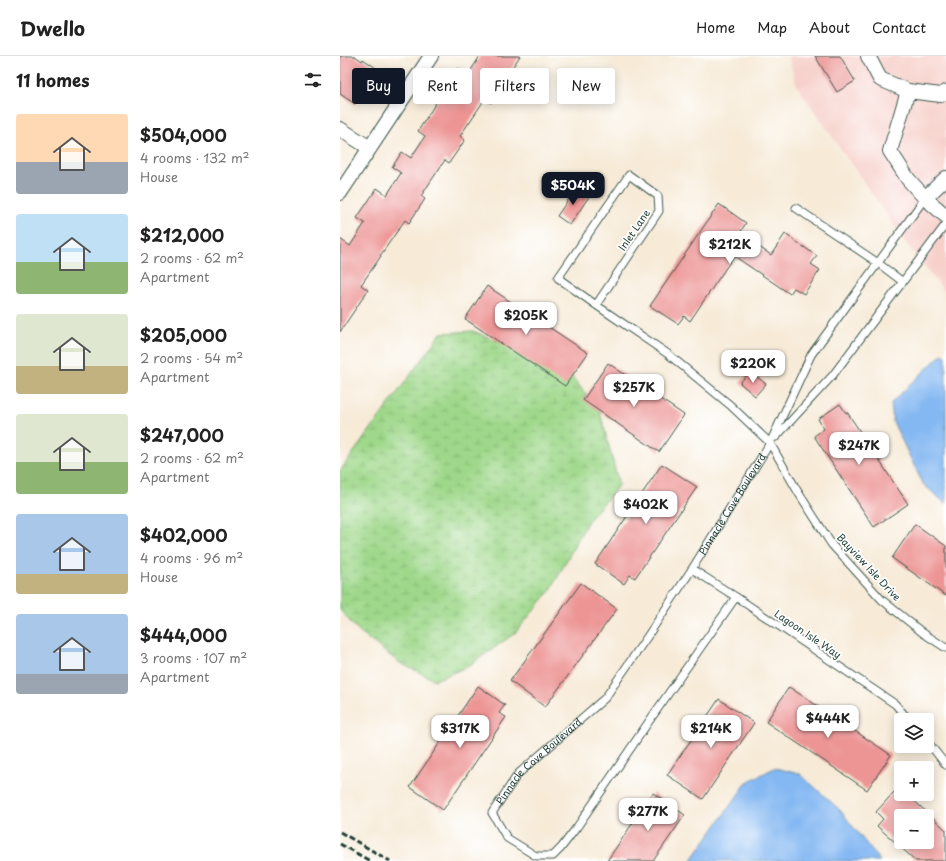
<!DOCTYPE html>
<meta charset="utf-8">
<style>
body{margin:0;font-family:"Playpen Sans",sans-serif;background:#f6f6f6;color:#222;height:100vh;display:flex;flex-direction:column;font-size:15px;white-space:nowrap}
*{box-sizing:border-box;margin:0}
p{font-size:13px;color:#767676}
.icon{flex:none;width:22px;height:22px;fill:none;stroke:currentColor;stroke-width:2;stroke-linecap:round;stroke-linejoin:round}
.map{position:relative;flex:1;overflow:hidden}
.drawer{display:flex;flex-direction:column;background:#fff;width:340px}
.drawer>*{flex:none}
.guide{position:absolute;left:12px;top:12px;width:380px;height:36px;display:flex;gap:8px}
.tools{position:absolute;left:554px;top:657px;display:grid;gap:8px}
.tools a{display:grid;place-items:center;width:40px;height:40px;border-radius:4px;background:#fff;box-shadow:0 2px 10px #0003;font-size:20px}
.price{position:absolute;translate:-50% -34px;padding:0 9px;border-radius:8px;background:#fff;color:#222;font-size:13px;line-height:26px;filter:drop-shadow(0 1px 2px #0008)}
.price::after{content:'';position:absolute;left:50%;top:24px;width:12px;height:9px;margin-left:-6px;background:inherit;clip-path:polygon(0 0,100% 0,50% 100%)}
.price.on{background:#111827;color:#fff}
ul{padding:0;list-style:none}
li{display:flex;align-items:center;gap:12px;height:100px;padding:0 16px}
li span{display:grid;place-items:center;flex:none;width:112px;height:80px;border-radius:4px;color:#555}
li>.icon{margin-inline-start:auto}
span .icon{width:48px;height:48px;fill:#fffc;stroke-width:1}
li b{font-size:17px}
h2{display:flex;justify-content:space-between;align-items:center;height:48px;padding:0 16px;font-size:17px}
.chip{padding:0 14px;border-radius:4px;background:#fff;box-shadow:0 2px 10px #0003;font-size:14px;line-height:36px}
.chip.on{background:#111827;color:#fff}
header{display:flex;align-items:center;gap:24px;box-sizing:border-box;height:56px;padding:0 20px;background:#fff;border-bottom:1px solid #e0e0e0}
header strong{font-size:19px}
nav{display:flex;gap:22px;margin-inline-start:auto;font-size:14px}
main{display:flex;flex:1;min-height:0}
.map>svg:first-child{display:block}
.built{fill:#f7d0ca}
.wetland{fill:url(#wetland-marsh);stroke:#5f8a5f}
.water{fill:#84b8f2;stroke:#527a93}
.building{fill:#ed9494;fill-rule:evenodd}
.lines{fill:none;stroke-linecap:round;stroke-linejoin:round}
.service-casing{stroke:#3f574d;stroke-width:9}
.minor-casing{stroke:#3f574d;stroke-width:16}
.service{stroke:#fff;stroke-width:7}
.minor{stroke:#fff;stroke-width:14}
.rail{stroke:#1f3d34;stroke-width:3;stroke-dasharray:6 3;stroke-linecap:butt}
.labels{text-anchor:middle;stroke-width:3.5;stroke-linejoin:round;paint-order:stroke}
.street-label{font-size:10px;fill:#1f3d34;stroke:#fff}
</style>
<header>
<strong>Dwello</strong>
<nav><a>Home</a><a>Map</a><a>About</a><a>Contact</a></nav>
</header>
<main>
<section class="drawer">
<h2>11 homes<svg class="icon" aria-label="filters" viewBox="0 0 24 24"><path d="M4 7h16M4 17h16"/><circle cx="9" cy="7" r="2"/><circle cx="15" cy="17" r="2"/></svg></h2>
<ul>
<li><span style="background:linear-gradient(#ffd9b3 60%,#9aa5b1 0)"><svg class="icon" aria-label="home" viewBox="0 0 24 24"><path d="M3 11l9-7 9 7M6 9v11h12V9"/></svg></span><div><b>$504,000</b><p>4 rooms · 132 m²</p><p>House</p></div></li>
<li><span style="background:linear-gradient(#bfe0f5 60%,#8fb573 0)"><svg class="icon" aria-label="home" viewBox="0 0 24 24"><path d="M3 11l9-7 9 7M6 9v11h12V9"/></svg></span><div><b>$212,000</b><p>2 rooms · 62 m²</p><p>Apartment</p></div></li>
<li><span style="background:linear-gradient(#dfe7d0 65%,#c2b280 0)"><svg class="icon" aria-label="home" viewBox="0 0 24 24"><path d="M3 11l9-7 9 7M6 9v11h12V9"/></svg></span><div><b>$205,000</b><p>2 rooms · 54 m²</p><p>Apartment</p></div></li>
<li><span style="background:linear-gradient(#dfe7d0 60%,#8fb573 0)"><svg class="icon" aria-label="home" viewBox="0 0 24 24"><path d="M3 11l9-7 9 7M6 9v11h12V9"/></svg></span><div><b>$247,000</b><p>2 rooms · 62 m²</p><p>Apartment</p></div></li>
<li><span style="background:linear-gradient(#a9c7e8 75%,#c2b280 0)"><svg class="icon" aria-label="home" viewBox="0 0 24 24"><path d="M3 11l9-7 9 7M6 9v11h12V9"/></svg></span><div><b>$402,000</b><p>4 rooms · 96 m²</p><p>House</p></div></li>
<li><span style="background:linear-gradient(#a9c7e8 75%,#9aa5b1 0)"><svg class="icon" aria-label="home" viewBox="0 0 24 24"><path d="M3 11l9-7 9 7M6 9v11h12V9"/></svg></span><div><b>$444,000</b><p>3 rooms · 107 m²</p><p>Apartment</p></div></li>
</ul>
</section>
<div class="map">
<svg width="606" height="805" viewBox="0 0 606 805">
<defs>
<pattern id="wetland-marsh" width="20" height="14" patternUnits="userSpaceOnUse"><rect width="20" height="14" fill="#9fd88a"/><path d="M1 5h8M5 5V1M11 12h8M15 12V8" fill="none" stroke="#88ba78"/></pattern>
</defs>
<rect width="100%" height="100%" fill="#fff"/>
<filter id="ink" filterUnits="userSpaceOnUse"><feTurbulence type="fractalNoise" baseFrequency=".025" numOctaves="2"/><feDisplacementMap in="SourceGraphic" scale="8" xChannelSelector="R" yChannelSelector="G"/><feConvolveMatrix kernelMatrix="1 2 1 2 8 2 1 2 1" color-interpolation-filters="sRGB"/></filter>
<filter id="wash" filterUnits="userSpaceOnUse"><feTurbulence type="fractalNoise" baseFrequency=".012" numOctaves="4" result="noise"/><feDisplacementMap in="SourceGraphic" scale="16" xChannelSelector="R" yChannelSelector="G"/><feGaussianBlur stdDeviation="0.9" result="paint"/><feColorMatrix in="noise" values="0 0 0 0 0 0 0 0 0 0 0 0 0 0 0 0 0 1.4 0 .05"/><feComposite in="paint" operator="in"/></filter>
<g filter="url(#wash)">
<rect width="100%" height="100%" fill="#f7ebd8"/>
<path class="built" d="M448,0h158v237l-38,-47 -111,-160z"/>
<path class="wetland" d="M133,275l93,38 34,43 19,73 -31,36 -38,70 -35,42 -48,34 -32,13 -35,-17 -41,-31 -19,-22v-139l101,-138z"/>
<path class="water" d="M602,298l4,2v148l-23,-20 -30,-62 -2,-19z
M434,712l25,5 41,37 40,51h-189l56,-79z"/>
<g id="blocks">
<path class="building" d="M0,0h15l7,5 1,-2 23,16 -17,26 -8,-6 -6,9 -15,-10z
M140,0h40l-22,33 2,1 -9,13 -6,-4 -25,37 5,4 -16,23 -4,-3 -24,36 4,3 -16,24 -4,-3 -25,36h1l-20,29 7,5 -28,42v-93l10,7 15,-23 -8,-5 20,-30 10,7 14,-22 -9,-6 10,-15 9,6 14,-22 -7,-5 40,-63 10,7z
M475,0h25l15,25 -18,11z
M237,131l13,8 -20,30 -13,-9z
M379,148l27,19 -5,8 7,4 -2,3 25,17 14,-21 32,22 -6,8 9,6 -16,24 -10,-6 -4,6 -56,-38 -44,65 -6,-5 -6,8 -28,-18z
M147,230l101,67 -23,33 -100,-67z
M268,307l76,52 -25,37 -76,-52z
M410,315l16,13 -11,12 -15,-13z
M500,348l6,9 1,-1 61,92 -34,23 -60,-91 10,-7 -6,-10z
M322,408l35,23 -62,91 -5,-3 -6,9 -29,-20z
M575,468l31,22v50l-54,-38z
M241,527l36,26 -72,98 -35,-26z
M138,630l27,19 -6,8 7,4 -63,93 -33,-23z
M449,631l102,68 -24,35 -101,-68z
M379,643l35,24 -51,76 -36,-24z
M554,736l9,8 5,-5 38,35v31h-30l-39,-35 6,-7 -7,-7zM561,760h26v26h-26z
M313,737l32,22 -32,46h-46z"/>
</g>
</g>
<g filter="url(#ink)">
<use href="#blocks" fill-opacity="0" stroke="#3f574d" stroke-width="1"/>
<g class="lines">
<g class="service-casing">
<g id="service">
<path d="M456,152l82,55 25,19"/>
<path d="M256,249l63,-94 -1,-15 -29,-21 -71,103 38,27 72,49 62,51 40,38 28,49 34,53 50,55 41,33 23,15"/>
<path d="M436,381l57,-62 113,-151"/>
<path d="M352,513l44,28 159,107 14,16"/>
<path id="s1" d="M396,541l-84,120 -75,110 -16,21 -8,8h-17l-29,-18 -15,-25 26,-39 87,-76 42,-61 45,-68 78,-126 41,-88 114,-157"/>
<path d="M587,685l19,24"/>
</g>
</g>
<g class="minor-casing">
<path id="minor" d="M528,0l12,23 28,12 33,4 5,-3
M568,35l-18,60 18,28 17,19 21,18
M0,73l30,19
M0,137l91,-137
M585,142l21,-20"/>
</g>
<use href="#service" class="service"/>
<use href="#minor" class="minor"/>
<path class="rail" d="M0,776l50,29
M0,788l30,17"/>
</g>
</g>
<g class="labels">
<g class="street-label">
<text transform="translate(294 174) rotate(-56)" y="4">Inlet Lane</text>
<text dy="4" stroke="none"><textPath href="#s1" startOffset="792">Pinnacle Cove Boulevard</textPath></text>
<text transform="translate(529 511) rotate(47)" y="4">Bayview Isle Drive</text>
<text transform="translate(468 578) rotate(34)" y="4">Lagoon Isle Way</text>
<text dy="4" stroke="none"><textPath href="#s1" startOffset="468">Pinnacle Cove Boulevard</textPath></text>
</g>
</g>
</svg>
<div class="tools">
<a><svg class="icon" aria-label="layers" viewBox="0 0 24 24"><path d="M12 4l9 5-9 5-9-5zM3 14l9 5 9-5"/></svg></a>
<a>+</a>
<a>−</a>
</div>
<b class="price on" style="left:233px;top:150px">$504K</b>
<b class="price" style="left:390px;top:209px">$212K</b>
<b class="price" style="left:186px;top:280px">$205K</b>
<b class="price" style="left:413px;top:328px">$220K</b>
<b class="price" style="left:294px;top:352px">$257K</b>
<b class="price" style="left:519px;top:410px">$247K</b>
<b class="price" style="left:306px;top:469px">$402K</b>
<b class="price" style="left:488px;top:683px">$444K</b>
<b class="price" style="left:120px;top:693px">$317K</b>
<b class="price" style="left:371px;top:693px">$214K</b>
<b class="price" style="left:308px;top:776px">$277K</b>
<div class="guide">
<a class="chip on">Buy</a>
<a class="chip">Rent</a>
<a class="chip">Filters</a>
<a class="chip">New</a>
</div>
</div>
</main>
